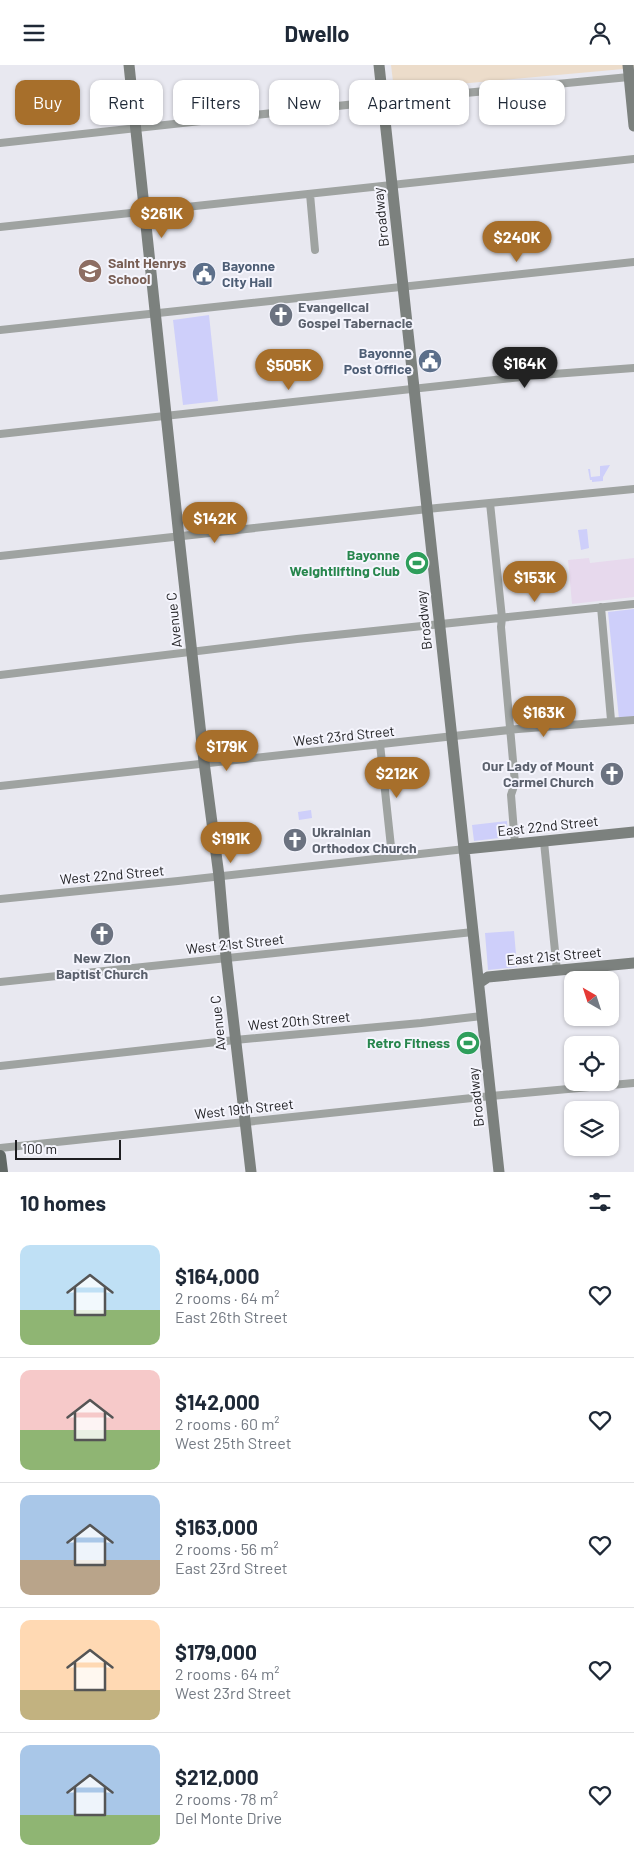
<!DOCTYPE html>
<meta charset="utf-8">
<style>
body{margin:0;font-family:Barlow,sans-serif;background:#f2f2f3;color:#1f2937;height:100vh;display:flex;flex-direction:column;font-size:19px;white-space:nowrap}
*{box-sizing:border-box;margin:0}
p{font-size:16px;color:#747a83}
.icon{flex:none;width:28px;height:28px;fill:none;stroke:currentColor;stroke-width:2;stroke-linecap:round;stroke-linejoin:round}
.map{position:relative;height:1107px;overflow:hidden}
.panel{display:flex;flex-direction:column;background:#fff;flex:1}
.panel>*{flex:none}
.guide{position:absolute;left:15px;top:15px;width:605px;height:45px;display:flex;gap:10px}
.needle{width:32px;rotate:321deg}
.tools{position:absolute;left:564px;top:906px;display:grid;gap:10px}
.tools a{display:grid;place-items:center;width:55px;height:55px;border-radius:10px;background:#fff;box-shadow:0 1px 4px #0004;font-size:25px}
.scale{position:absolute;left:15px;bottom:12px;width:106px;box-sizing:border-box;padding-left:5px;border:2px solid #1e1e21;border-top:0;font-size:14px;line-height:18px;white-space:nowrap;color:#1e1e21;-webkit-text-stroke:4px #f5f5fd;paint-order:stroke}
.price{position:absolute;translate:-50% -42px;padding:0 11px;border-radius:18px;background:#a76f2b;color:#fff;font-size:16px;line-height:32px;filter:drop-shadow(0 1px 2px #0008)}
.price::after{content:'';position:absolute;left:50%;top:30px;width:15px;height:11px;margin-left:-8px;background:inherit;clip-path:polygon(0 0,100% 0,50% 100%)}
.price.selected{background:#222;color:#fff}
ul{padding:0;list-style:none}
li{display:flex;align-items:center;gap:15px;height:125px;padding:0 20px}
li+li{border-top:1px solid #e0e1e3}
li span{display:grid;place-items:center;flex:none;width:140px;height:100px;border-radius:10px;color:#555}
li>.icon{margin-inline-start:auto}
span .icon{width:60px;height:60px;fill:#fffc;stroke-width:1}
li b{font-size:21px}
h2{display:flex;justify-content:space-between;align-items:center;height:60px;padding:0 20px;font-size:21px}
.pill{padding:0 18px;border-radius:10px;background:#fff;box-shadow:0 1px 4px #0004;font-size:18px;line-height:45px}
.pill.selected{background:#a76f2b;color:#fff}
header{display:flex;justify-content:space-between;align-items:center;height:65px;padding:0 20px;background:#fff;font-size:22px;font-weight:700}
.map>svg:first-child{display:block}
.education{fill:#e7d9ed}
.medical{fill:#ecdcca}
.green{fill:#cecffa}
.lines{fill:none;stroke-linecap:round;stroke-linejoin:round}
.street{stroke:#9fa3a1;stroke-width:8}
.secondary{stroke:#7c817e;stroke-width:11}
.primary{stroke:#626966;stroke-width:12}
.labels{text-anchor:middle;stroke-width:4;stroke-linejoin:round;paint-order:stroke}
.street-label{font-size:14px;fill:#1e1e21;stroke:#f5f5fd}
.education-label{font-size:14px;font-weight:bold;fill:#785e54;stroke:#f5f5fd;text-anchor:start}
.service-label{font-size:14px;font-weight:bold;fill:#4e5e75;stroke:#f5f5fd;text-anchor:start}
.worship-label{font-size:14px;font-weight:bold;fill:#5b616d;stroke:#f5f5fd;text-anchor:start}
.leisure-label{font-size:14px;font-weight:bold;fill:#27864d;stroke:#f5f5fd;text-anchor:end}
</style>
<header><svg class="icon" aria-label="menu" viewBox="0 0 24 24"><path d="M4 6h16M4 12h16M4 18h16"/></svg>Dwello<svg class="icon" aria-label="person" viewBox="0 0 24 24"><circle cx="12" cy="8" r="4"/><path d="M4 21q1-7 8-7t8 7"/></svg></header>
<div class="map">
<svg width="634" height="1107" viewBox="0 0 634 1107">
<rect width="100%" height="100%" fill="#e8e8f0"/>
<path class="education" d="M589,493l1,5 44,-5v39l-62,7 -4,-44z"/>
<path class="medical" d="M391,0h243v3l-240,22z"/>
<path class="green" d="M209,250l9,86 -35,4 -10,-85z
M610,400l-7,12v4l-11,1v-2h-2l-2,-11h2l1,8 9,-1v-10z
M587,464l2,19 -8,2 -3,-20z
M634,544v109l-15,1 -11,-107z
M311,745l1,8 -13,2 -1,-8z
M507,756l1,16 -34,4 -2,-16z
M514,866l3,36 -29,3 -3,-37z"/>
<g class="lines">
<path class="street" d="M0,78l383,-42 246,-24
M310,129l5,56
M0,162l634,-68
M0,265l634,-68
M0,369l540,-59 94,-7
M490,438l12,115 -1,9 14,156 -4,12 4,49
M0,491l437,-48 197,-19
M601,542l10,113
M0,610l297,-36 337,-35
M380,679l12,112
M0,721l518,-57 116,-9
M544,777l13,129
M0,834l178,-18 287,-32
M0,917l473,-50
M0,1001l235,-26 186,-17 61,-7
M0,1083l491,-52 143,-13"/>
<path class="secondary" d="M129,0l50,472 25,225 15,114 7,81 25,215
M379,0l120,1107
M628,0l6,61
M465,784l169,-17
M479,918l9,-6 146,-14"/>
<path class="primary" d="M0,1091l2,16"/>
</g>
<defs>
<g id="school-disc" transform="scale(1.25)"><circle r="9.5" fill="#8d6e63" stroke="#f5f5fd"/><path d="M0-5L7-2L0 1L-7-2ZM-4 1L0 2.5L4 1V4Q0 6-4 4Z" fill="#fff"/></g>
<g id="civic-disc" transform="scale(1.25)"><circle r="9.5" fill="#5c6f8a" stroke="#f5f5fd"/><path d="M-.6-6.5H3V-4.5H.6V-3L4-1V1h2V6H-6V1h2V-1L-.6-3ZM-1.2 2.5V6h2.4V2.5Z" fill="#fff"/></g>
<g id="church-disc" transform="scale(1.25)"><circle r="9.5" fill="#6b7280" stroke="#f5f5fd"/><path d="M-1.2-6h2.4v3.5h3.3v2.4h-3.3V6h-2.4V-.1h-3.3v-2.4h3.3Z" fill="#fff"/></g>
<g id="stadium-disc" transform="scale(1.25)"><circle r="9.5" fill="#2e9e5b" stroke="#f5f5fd"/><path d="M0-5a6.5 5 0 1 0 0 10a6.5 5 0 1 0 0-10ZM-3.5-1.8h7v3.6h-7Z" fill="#fff"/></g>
</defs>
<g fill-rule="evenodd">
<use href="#school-disc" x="90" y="206"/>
<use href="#civic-disc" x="204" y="209"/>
<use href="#church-disc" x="281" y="250"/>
<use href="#civic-disc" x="430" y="296"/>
<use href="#stadium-disc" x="417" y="498"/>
<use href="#church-disc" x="612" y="709"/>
<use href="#church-disc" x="295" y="775"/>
<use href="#church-disc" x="102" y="869"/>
<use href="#stadium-disc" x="468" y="978"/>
</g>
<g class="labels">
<g class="street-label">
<text transform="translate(381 152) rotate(-96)" y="5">Broadway</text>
<text transform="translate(174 555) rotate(-96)" y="5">Avenue C</text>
<text transform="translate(424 555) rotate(-96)" y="5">Broadway</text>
<text transform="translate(344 671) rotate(-6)" y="5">West 23rd Street</text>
<text transform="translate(548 761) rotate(-6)" y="5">East 22nd Street</text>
<text transform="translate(112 810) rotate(-5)" y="5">West 22nd Street</text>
<text transform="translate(235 879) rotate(-6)" y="5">West 21st Street</text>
<text transform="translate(554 891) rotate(-5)" y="5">East 21st Street</text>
<text transform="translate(299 956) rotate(-5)" y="5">West 20th Street</text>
<text transform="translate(218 958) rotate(-96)" y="5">Avenue C</text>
<text transform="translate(476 1032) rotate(-96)" y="5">Broadway</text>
<text transform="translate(244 1044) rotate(-6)" y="5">West 19th Street</text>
</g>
<g class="education-label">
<text x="108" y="203">Saint Henrys<tspan x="108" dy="16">School</tspan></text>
</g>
<g class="service-label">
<text x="222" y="206">Bayonne<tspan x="222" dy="16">City Hall</tspan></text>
<text x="412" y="293" text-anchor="end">Bayonne<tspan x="412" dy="16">Post Office</tspan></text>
</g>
<g class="worship-label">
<text x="298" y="247">Evangelical<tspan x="298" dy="16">Gospel Tabernacle</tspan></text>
<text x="594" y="706" text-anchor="end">Our Lady of Mount<tspan x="594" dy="16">Carmel Church</tspan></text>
<text x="312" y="772">Ukrainian<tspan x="312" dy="16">Orthodox Church</tspan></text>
<text x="102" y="898" text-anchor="middle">New Zion<tspan x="102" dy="16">Baptist Church</tspan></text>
</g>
<g class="leisure-label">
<text x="400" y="495">Bayonne<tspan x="400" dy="16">Weightlifting Club</tspan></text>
<text x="450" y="983">Retro Fitness</text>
</g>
</g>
</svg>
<div class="tools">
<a><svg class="needle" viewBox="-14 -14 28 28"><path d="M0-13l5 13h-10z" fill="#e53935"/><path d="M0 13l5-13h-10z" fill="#747a83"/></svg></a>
<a><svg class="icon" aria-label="locate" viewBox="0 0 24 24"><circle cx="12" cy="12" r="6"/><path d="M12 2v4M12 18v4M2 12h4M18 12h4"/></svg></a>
<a><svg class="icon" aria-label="layers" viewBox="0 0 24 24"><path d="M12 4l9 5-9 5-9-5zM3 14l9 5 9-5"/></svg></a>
</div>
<div class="scale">100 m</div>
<b class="price" style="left:162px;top:174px">$261K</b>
<b class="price" style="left:517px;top:198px">$240K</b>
<b class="price selected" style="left:525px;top:324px">$164K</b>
<b class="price" style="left:289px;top:326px">$505K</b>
<b class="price" style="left:215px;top:479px">$142K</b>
<b class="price" style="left:535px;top:538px">$153K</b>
<b class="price" style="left:544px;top:673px">$163K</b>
<b class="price" style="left:227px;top:707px">$179K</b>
<b class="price" style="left:397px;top:734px">$212K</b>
<b class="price" style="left:231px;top:799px">$191K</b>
<div class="guide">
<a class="pill selected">Buy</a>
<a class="pill">Rent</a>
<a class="pill">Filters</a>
<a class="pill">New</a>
<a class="pill">Apartment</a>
<a class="pill">House</a>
</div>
</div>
<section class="panel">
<h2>10 homes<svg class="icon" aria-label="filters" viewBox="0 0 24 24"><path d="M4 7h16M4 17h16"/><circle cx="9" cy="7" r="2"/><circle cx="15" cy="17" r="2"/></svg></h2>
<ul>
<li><span style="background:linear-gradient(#bfe0f5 65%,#8fb573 0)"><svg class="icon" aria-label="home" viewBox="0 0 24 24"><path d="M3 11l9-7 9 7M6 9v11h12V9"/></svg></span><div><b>$164,000</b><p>2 rooms · 64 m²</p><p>East 26th Street</p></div><svg class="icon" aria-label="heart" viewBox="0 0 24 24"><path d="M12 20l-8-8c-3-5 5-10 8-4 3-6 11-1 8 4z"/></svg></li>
<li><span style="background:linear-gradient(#f6c9c9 60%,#8fb573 0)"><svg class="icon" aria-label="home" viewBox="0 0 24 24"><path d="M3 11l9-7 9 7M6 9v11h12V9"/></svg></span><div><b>$142,000</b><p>2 rooms · 60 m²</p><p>West 25th Street</p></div><svg class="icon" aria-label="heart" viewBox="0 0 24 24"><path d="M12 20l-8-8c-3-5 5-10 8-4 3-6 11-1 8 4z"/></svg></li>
<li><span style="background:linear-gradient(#a9c7e8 65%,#b9a48a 0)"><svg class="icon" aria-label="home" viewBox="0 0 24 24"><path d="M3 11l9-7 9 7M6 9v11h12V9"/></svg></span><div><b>$163,000</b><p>2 rooms · 56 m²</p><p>East 23rd Street</p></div><svg class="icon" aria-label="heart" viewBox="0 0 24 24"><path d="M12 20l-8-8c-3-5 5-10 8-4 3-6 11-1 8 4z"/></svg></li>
<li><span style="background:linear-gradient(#ffd9b3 70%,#c2b280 0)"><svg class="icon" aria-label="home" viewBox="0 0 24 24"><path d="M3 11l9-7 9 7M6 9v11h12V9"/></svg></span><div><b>$179,000</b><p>2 rooms · 64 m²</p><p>West 23rd Street</p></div><svg class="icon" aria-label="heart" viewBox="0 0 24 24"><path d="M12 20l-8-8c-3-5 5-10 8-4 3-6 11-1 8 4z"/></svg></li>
<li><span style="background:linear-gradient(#a9c7e8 70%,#8fb573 0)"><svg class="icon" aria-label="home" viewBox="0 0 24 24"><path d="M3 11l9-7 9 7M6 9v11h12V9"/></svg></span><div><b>$212,000</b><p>2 rooms · 78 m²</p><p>Del Monte Drive</p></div><svg class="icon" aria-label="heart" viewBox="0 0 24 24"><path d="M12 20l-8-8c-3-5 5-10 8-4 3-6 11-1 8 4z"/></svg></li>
</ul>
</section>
